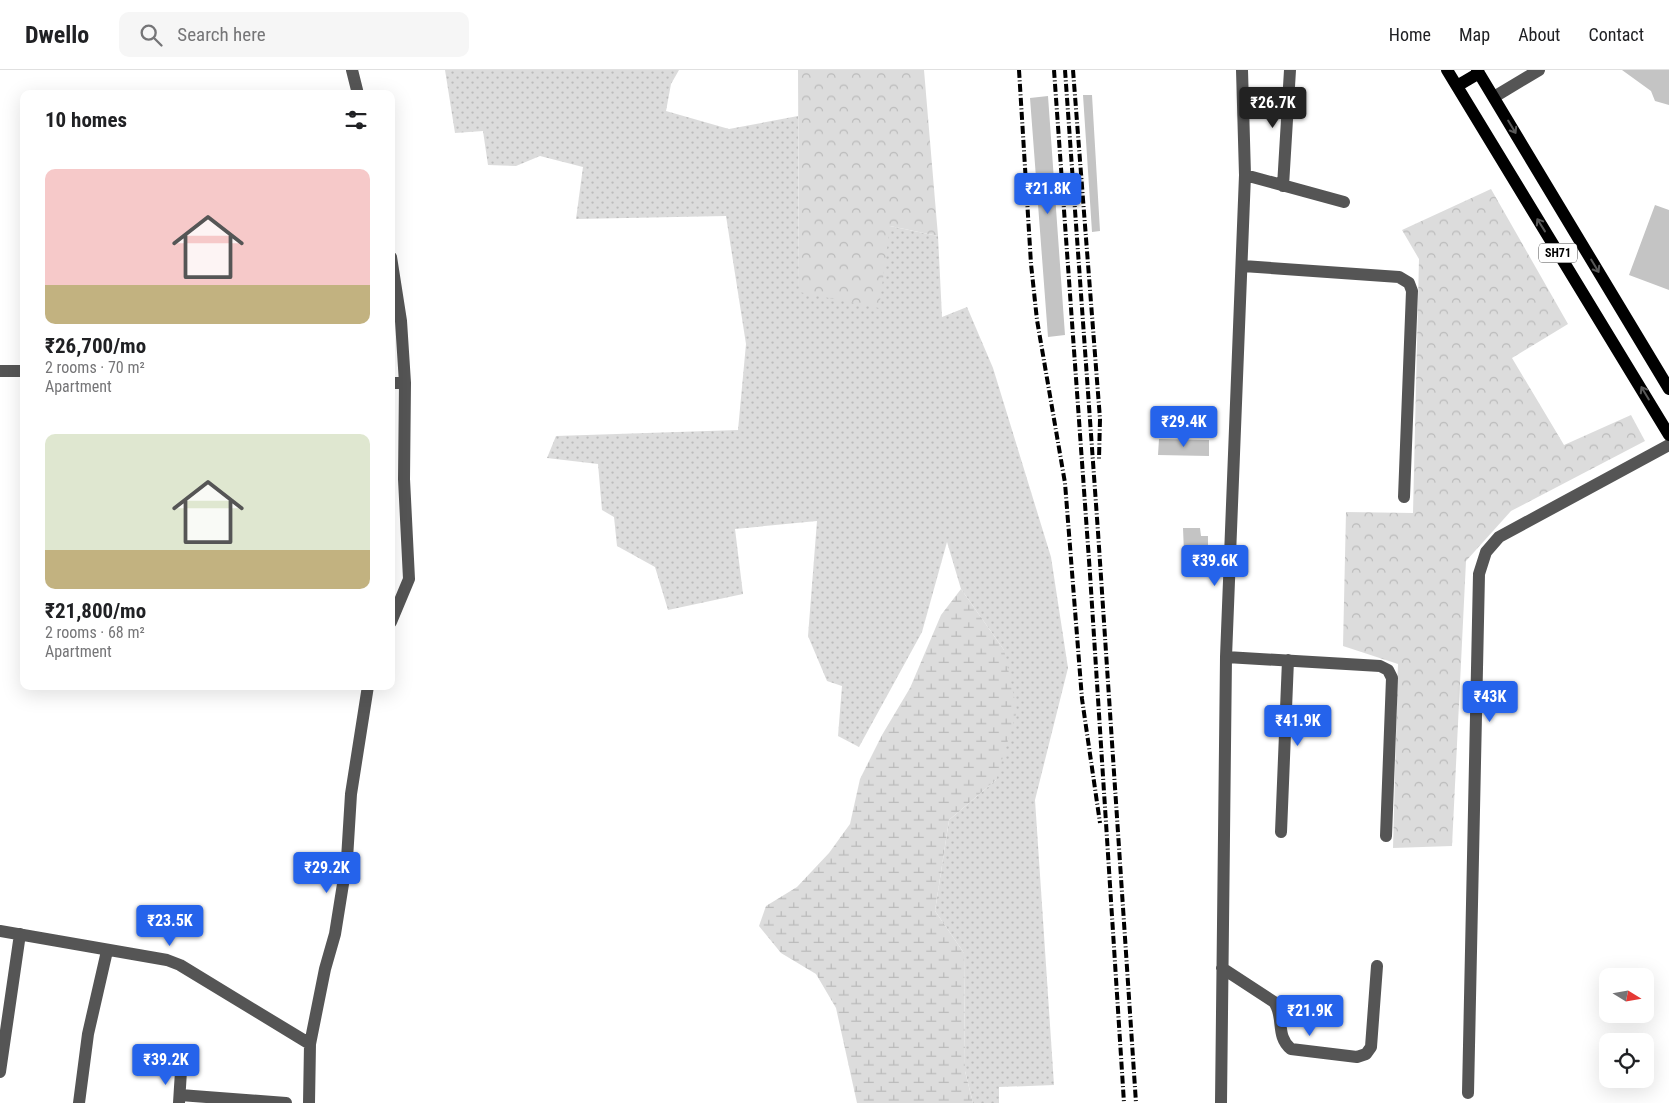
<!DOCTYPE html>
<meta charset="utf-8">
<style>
body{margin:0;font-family:"Roboto Condensed",sans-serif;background:#f6f6f6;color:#202124;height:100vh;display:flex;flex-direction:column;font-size:19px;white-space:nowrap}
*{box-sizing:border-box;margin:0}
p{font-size:16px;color:#757577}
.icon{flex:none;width:28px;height:28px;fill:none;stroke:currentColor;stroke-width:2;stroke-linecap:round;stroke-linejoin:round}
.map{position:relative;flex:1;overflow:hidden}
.side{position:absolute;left:20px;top:20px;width:375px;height:600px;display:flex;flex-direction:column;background:#fff;border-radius:10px;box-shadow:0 5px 20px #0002}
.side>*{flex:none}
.needle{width:32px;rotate:101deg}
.controls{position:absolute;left:1599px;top:898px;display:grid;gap:10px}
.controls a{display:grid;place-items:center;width:55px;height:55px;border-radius:10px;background:#fff;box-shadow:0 5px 20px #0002;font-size:25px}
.price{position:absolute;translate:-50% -42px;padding:0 11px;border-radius:5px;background:#2563eb;color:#fff;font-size:16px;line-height:32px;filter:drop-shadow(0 1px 2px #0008)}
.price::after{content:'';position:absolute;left:50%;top:30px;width:15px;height:11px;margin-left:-8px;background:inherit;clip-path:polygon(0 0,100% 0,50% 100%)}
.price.current{background:#222;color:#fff}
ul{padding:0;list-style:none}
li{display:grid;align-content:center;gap:10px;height:265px;padding:0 25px}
li span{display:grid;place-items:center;height:155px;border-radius:10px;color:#555}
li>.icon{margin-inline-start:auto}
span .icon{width:90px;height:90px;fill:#fffc;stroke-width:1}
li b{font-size:21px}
h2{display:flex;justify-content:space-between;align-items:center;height:60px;padding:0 25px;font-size:21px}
header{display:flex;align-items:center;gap:30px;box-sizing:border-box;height:70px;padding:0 25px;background:#fff;border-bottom:1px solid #e0e0e0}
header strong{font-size:24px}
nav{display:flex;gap:28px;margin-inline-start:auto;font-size:18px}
.search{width:350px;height:45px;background:#f6f6f6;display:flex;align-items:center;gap:12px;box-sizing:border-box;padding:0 18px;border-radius:10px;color:#757577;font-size:19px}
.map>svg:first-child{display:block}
.grass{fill:url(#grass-dots)}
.forest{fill:url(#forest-crowns)}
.wetland{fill:url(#wetland-marsh)}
.building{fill:#c4c4c4}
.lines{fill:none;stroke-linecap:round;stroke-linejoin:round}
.minor{stroke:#555;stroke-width:12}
.major{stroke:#000;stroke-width:12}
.rail{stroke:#000;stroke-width:4;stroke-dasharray:8 2.5 1 2.5;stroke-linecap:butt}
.oneway{stroke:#595959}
.labels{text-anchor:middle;stroke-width:4;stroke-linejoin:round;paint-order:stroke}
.shield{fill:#fff;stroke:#4c4c4c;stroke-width:1}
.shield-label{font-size:12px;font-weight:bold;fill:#000}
</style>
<header>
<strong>Dwello</strong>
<div class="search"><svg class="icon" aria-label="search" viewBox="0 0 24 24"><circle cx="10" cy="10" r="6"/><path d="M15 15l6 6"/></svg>Search here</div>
<nav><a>Home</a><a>Map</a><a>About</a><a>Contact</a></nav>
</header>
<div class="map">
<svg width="1669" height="1033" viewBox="0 0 1669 1033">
<defs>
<pattern id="grass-dots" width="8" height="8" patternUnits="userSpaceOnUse" patternTransform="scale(1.25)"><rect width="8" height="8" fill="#dcdcdc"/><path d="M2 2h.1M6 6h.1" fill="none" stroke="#bbb" stroke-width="1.8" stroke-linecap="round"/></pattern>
<pattern id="forest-crowns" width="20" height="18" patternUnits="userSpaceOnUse" patternTransform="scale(1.25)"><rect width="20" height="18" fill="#dcdcdc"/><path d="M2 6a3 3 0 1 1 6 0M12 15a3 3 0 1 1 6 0" fill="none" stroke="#bbb"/></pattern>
<pattern id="wetland-marsh" width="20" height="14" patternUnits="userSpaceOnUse" patternTransform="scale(1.25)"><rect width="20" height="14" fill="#dcdcdc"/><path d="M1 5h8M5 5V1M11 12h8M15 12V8" fill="none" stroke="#bbb"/></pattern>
</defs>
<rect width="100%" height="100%" fill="#fff"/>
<path class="grass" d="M445,0h234l-8,14 -5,27 63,18 69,-13 1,176 91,-66 48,10 4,81 25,-10 26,61 58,189 17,111 -33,132 19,285 -55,2v16h-26l-8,-32 -1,-118 -29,-42 14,-91 47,-40 8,-130 -43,-61 -14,-47 -25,90 -63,115 -21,-11 4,-50 -15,-5 -19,-45 9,-115 -82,8 8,65 -75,16 -13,-43 -38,-21 -3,-29 -12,-7 -4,-46 -51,-6 9,-22 182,-6 8,-86 -20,-128 -150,3 7,-52 -43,-11 -24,10 -28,-1 -5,-34 -28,2z"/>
<path class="forest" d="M798,0h126l14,166 -48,-10 -11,82 -80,-16z
M1491,119l77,135 -56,34 52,87 67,-30 14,26 -134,70 -45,50 -14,285 -59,2 5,-184 -55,-18 3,-134 67,1 6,-254 -17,-29z"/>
<path class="wetland" d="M961,519l43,61 13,61 -21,69 -47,40 -14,91 29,42 1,118 8,32h-116l-21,-95 -20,-34 -35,-21 -22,-27 7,-20 31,-19 32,-34 21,-29 10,-45 22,-44 28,-47 31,-73z"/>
<path class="building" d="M1622,0h47v35l-14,-4 -4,-10z
M1083,25h9l8,136 -8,1z
M1048,26l17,239 -17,2 -18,-239z
M1655,135l14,5v80l-40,-15z
M1159,369l50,1v16l-51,-1z
M1183,458h17l1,8h7v17h-24z"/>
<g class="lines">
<path class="minor" d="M352,0l6,24
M1494,27l45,-27
M1245,105l99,27
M1283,116l7,-116
M391,187l10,64 4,62 -1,96 5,100 -18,43
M1243,196l156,11 10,6 3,8 -8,206
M0,301h24
M391,313h14
M1226,587l154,9 8,4 4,8 -6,158
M1281,762l7,-172
M0,861l167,29 13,5 130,79
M1222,898l52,34c11,15 1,34 17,47l66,8 9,-3 5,-7 6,-81
M0,1002l20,-138
M1468,1023l11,-519 7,-22 13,-15 170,-92
M180,1025l106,8
M79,1033l9,-69 19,-83
M179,1033l2,-32
M309,1033l1,-59 15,-75 10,-35 12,-75 4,-65 17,-108
M1221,1033l5,-446 19,-482 -3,-105"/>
<path class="major" d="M1447,0l222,365
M1477,0l192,319
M1457,16l22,-13"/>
<path class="rail" d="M1019,0l12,194 6,56 28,163 17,216 18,124
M1054,0l36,504 34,529
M1065,0l33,462 38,571
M1073,0l27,349 -1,40"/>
</g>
<defs><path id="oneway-shaft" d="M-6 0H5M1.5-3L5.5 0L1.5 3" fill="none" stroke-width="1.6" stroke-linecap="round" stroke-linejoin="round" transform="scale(1.25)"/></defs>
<g class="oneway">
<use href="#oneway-shaft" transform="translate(1512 57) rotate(59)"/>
<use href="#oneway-shaft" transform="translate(1541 155) rotate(-122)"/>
<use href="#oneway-shaft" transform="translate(1595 196) rotate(59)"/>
<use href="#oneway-shaft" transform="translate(1645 323) rotate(-121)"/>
</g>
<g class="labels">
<rect class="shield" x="1539" y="173.5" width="38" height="19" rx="4"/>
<g class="shield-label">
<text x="1558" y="187">SH71</text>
</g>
</g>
</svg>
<div class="controls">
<a><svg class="needle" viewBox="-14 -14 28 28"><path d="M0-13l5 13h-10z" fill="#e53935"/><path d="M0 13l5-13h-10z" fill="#757577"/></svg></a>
<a><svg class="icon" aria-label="locate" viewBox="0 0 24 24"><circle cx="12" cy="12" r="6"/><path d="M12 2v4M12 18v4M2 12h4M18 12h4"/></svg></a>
</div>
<b class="price current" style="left:1273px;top:59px">₹26.7K</b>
<b class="price" style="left:1048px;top:145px">₹21.8K</b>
<b class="price" style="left:1184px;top:378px">₹29.4K</b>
<b class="price" style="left:1215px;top:517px">₹39.6K</b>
<b class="price" style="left:1490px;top:653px">₹43K</b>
<b class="price" style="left:1298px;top:677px">₹41.9K</b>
<b class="price" style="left:327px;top:824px">₹29.2K</b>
<b class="price" style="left:170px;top:877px">₹23.5K</b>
<b class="price" style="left:1310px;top:967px">₹21.9K</b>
<b class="price" style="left:166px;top:1016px">₹39.2K</b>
<section class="side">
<h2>10 homes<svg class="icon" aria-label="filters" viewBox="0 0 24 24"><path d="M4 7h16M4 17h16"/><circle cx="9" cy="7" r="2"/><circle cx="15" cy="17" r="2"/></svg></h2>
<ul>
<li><span style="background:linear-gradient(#f6c9c9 75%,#c2b280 0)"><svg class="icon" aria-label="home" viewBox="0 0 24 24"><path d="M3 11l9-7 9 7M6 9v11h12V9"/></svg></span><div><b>₹26,700/mo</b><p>2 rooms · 70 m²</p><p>Apartment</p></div></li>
<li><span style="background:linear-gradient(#dfe7d0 75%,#c2b280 0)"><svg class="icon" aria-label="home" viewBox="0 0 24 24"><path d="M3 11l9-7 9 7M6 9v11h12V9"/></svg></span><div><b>₹21,800/mo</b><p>2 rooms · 68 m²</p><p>Apartment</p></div></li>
</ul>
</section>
</div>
